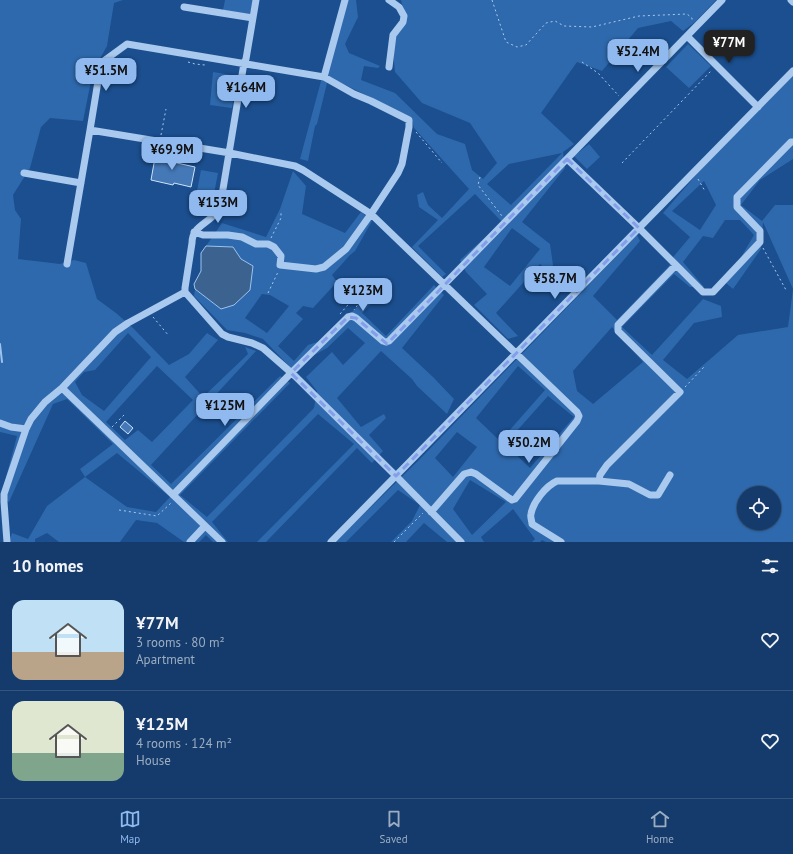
<!DOCTYPE html>
<meta charset="utf-8">
<style>
body{margin:0;font-family:"PT Sans",sans-serif;background:#1d4271;color:#f1f3f6;height:100vh;display:flex;flex-direction:column;font-size:15px;white-space:nowrap}
*{box-sizing:border-box;margin:0}
p{font-size:13px;color:#9dadc1}
.icon{flex:none;width:22px;height:22px;fill:none;stroke:currentColor;stroke-width:2;stroke-linecap:round;stroke-linejoin:round}
.map{position:relative;height:542px;overflow:hidden}
.side{display:flex;flex-direction:column;background:#143b6b;flex:1}
.side>*{flex:none}
.buttons{position:absolute;left:737px;top:486px;display:grid;gap:8px}
.buttons a{display:grid;place-items:center;width:44px;height:44px;border-radius:50%;background:#143b6b;box-shadow:0 1px 3px #0004,0 0 0 1px #33557e;font-size:20px}
.price{position:absolute;translate:-50% -34px;padding:0 9px;border-radius:8px;background:#90b9f0;color:#111;font-size:13px;line-height:26px;filter:drop-shadow(0 1px 2px #0008)}
.price::after{content:'';position:absolute;left:50%;top:24px;width:12px;height:9px;margin-left:-6px;background:inherit;clip-path:polygon(0 0,100% 0,50% 100%)}
.price.active{background:#222;color:#fff}
ul{padding:0;list-style:none}
li{display:flex;align-items:center;gap:12px;height:100px;padding:0 12px}
li+li{border-top:1px solid #33557e}
li span{display:grid;place-items:center;flex:none;width:112px;height:80px;border-radius:12px;color:#555}
li>.icon{margin-inline-start:auto}
span .icon{width:48px;height:48px;fill:#fffc;stroke-width:1}
li b{font-size:17px}
h2{display:flex;justify-content:space-between;align-items:center;height:48px;padding:0 12px;font-size:17px}
.tab-bar{display:flex;justify-content:space-around;align-items:center;height:56px;border-top:1px solid #33557e;background:#143b6b;font-size:11px;color:#9dadc1}
.tab-bar a{display:grid;justify-items:center;gap:2px}
.tab-bar .active{color:#90b9f0}
.map>svg:first-child{display:block}
.green{fill:#2e69ad;fill-rule:evenodd}
.water{fill:#3c6290;stroke:#9cc4f0}
.lines{fill:none;stroke-linecap:round;stroke-linejoin:round}
.stream{stroke:#9cc4f0;stroke-width:2}
.building{fill:#4478b7;stroke:#cfe3fa}
.path{stroke:#a9c9ee;stroke-width:1;stroke-dasharray:2 3;stroke-linecap:butt}
.minor{stroke:#a9c9ee;stroke-width:7}
.marked{fill:none;stroke:#839eea;stroke-width:3;stroke-dasharray:8 5;stroke-linejoin:round}
</style>
<div class="map">
<svg width="793" height="542" viewBox="0 0 793 542">
<rect width="100%" height="100%" fill="#1b4f8f"/>
<path class="green" d="M0,0h123l-9,3 -7,43 -14,25 -10,50 -33,-3 -9,9 -11,41 -17,27 2,15 6,9 -3,40 42,5 14,-4 12,3 11,36 19,14 17,15 36,37 20,-11 18,-21 11,7 -33,37 18,20 45,-43 -3,-7 11,4 -105,114 20,19 109,-108 10,7 -110,112 27,22 107,-109 3,-17 -11,-14 26,-25 11,13 22,-22 -17,-15 -21,20 -36,20 -28,-29 -18,-6 -18,-3 -33,-34 1,-7 26,20 32,-43 -12,-7 -8,-12 -27,-1 16,-23 44,14 14,-28 13,-38 13,15 -4,28 43,19 16,-21 11,9 -17,30 -5,4 -18,20 5,7 -24,26 -10,-2 -7,7 7,6 -25,27 16,15 14,-16 19,-6 53,-57 7,-1 3,3 -28,29 24,23 48,-51 10,10 -42,53 31,29 21,22 -7,15 -30,-28 -5,-7 -31,-28 -44,47 24,29 23,-13 2,4 -17,17 14,16 -11,12 -15,-15 -91,94h-9l97,-98 -36,-30 -106,108 16,20h-15l-7,-7 -7,7h-15l-27,-19 -21,-3 -16,22h-61l-12,-9 -12,6v3h-26l3,-9 16,6 19,-33 38,-29 -5,-8 33,-25 -46,-45 -14,5 -44,98 -8,-6 16,-60 -17,-4zM262,294l8,1 19,11 -22,27 -22,-15zM128,333l23,24 -47,54 -22,-16 -7,-13 9,-10 11,-2zM157,366l36,34 -41,42 -14,-12 -13,10 -19,-18 9,-10zM117,453l53,44 -14,15 -29,-5 -42,-30z
M225,0h28l-3,14 -27,-4z
M348,0h8l2,17 -13,27 4,9 31,13 -2,2 -14,-2 -3,14 34,13 42,41 28,10 7,26 11,9 14,-16 -27,-40 -48,-20 -27,-31 -3,-33 14,-20 -5,-19h315l-21,22 -12,9 -12,-10 -33,7 -36,43 -25,-9 -36,51 33,31 -11,8 2,16 -43,54 28,22 3,21 -4,7 -9,-8 -44,49 22,23 -10,3 -34,-34 13,-11 -21,-22 -6,-12 42,-38 -27,-28 -57,52 28,28 -4,3 -30,-30 26,-27 -19,-13 -2,-12 6,-3 5,13 14,13 27,-29 -55,-61 -3,-11 -76,-37 -8,3 -10,41 -2,2 -7,35 -8,-2 21,-78 6,-6zM562,153l-51,52 -24,-21 22,-20zM512,228l28,21 -30,37 -26,-19z
M688,44l23,22 -22,22 -23,-21z
M213,72l24,4 -5,32 -22,-3z
M793,76v83l-33,21 -19,25 21,16 13,-16h18v337h-247l-4,-2 -2,2h-8l3,-3 -22,-30 -32,28 3,5h-37l-23,-19 -18,19h-15l21,-21 8,-16 -22,-15 -52,52h-11l85,-83 217,-224 3,6 -47,55 24,24 52,-54 5,-10 16,-19 -27,-24 40,-46zM704,181l12,24 -16,25 -28,-19zM725,220h15l14,15 -28,48 7,6 28,-40 2,-27 30,67 -5,38 -50,8 -51,44 -24,-19 31,-37 28,-6 -1,-11 -18,-7 -51,56 -30,-28 52,-53 16,13h14l-21,-25 20,-26 10,2zM612,327l31,35 -50,42 -16,-13 -4,-20zM518,366l27,24 -45,51 -24,-23zM548,396l26,21 -44,51 -25,-24zM457,432l20,15 -24,30 -18,-19zM470,480l36,22 -34,33 -19,-26zM744,493h30v30h-30z
M589,144l11,13 -13,12 -13,-13z
M201,170l17,3 -5,26 -17,-3z"/>
<path class="water" d="M206,246l27,1 8,12 12,7 -3,24 -16,15 -13,4 -26,-20 -1,-5 7,-13v-18z"/>
<g class="lines">
<path class="stream" d="M0,344l2,18"/>
</g>
<path class="building" d="M156,152l23,4 -2,7 18,4 -4,20 -17,-4 -1,2 -22,-5z
M125,421l8,7 -5,6 -8,-7z"/>
<g class="lines">
<path class="path" d="M492,0l14,42 11,5 9,-2 20,-22 9,-2 9,5 28,1 47,-11 48,-2 5,4v3
M188,62l7,2 10,1
M582,62l16,11 21,23
M416,132l26,31
M161,135l5,-26
M622,163l89,-92
M480,177l-2,8 24,31
M698,179l7,12
M271,238l10,-20v-6
M763,248l23,42
M268,293l10,-21
M340,314l20,-23 4,1v4l-10,14
M153,317l16,19
M685,387l19,-20
M112,427l12,-12
M119,510l38,6 14,-13
M394,542l29,-29"/>
<path class="minor" d="M256,0l-10,59 -2,4 -23,138c-2,6 -4,11 -8,15 -9,9 -21,12 -21,27l-7,45v4l37,42 6,3 24,6 11,5 32,28 101,100 65,66
M791,0l2,2
M184,7l69,11
M687,36l71,71
M389,67l4,-32 10,-13 1,-6 -5,-9 -10,-7
M324,77l21,-77
M567,159l72,69 64,64h10l47,-50v-11l-23,-24v-10l54,-55h2
M24,173l57,10
M194,232l9,3h25l14,2 14,7h12l6,3 7,9 -1,9 36,4 8,-2 22,-18 25,-35 27,-41 4,-9 7,-37v-7l-38,-19 -17,-7 -30,-17 -197,-33 -26,19 -11,67 140,23 65,13 8,4 68,44 206,198 2,4 -2,5 -62,78 -3,1 -3,-2 -33,-24 -5,-2 -7,2 -33,38
M67,264l23,-134
M62,388l160,154
M0,423l11,4 15,2
M599,481l1,-6 7,-10 73,-73 -62,-61v-6l58,-60
M173,495l118,-122 57,-56 4,-1 4,2 27,23 3,1 3,-1 333,-341
M7,542l-3,-40v-8l22,-65 5,-10 14,-17 17,-14 53,-56 13,-9 57,-31
M190,542l15,-16
M331,542l462,-471
M561,542l-29,-18c0,-3 -2,-7 -1,-10 2,-12 15,-28 26,-33h42l30,3 21,11h8l12,-20"/>
</g>
<path class="marked" d="M567,159l72,69 -243,248 -105,-103 57,-56 8,1 31,26z"/>
</svg>
<div class="buttons">
<a><svg class="icon" aria-label="locate" viewBox="0 0 24 24"><circle cx="12" cy="12" r="6"/><path d="M12 2v4M12 18v4M2 12h4M18 12h4"/></svg></a>
</div>
<b class="price active" style="left:729px;top:64px">¥77M</b>
<b class="price" style="left:638px;top:73px">¥52.4M</b>
<b class="price" style="left:106px;top:92px">¥51.5M</b>
<b class="price" style="left:246px;top:109px">¥164M</b>
<b class="price" style="left:172px;top:171px">¥69.9M</b>
<b class="price" style="left:218px;top:224px">¥153M</b>
<b class="price" style="left:555px;top:300px">¥58.7M</b>
<b class="price" style="left:363px;top:312px">¥123M</b>
<b class="price" style="left:225px;top:427px">¥125M</b>
<b class="price" style="left:529px;top:464px">¥50.2M</b>
</div>
<section class="side">
<h2>10 homes<svg class="icon" aria-label="filters" viewBox="0 0 24 24"><path d="M4 7h16M4 17h16"/><circle cx="9" cy="7" r="2"/><circle cx="15" cy="17" r="2"/></svg></h2>
<ul>
<li><span style="background:linear-gradient(#bfe0f5 65%,#b9a48a 0)"><svg class="icon" aria-label="home" viewBox="0 0 24 24"><path d="M3 11l9-7 9 7M6 9v11h12V9"/></svg></span><div><b>¥77M</b><p>3 rooms · 80 m²</p><p>Apartment</p></div><svg class="icon" aria-label="heart" viewBox="0 0 24 24"><path d="M12 20l-8-8c-3-5 5-10 8-4 3-6 11-1 8 4z"/></svg></li>
<li><span style="background:linear-gradient(#dfe7d0 65%,#7fa58c 0)"><svg class="icon" aria-label="home" viewBox="0 0 24 24"><path d="M3 11l9-7 9 7M6 9v11h12V9"/></svg></span><div><b>¥125M</b><p>4 rooms · 124 m²</p><p>House</p></div><svg class="icon" aria-label="heart" viewBox="0 0 24 24"><path d="M12 20l-8-8c-3-5 5-10 8-4 3-6 11-1 8 4z"/></svg></li>
</ul>
</section>
<nav class="tab-bar">
<a class="active"><svg class="icon" aria-label="map" viewBox="0 0 24 24"><path d="M3 6l6-2 6 2 6-2v14l-6 2-6-2-6 2zM9 4v14M15 6v14"/></svg>Map</a>
<a><svg class="icon" aria-label="saved" viewBox="0 0 24 24"><path d="M7 4h10v16l-5-4-5 4z"/></svg>Saved</a>
<a><svg class="icon" aria-label="home" viewBox="0 0 24 24"><path d="M3 11l9-7 9 7M6 9v11h12V9"/></svg>Home</a>
</nav>
